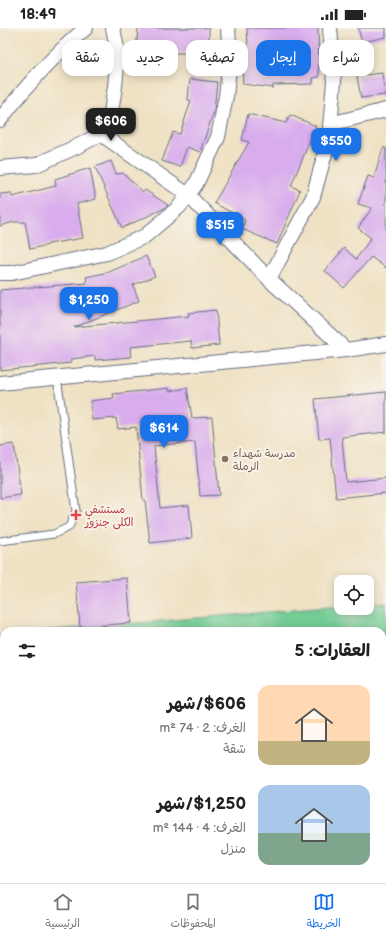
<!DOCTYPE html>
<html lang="ar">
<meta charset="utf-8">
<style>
body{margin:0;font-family:"Balsamiq Sans","Playpen Sans Arabic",sans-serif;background:#f6f6f6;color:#222;direction:rtl;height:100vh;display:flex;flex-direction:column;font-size:15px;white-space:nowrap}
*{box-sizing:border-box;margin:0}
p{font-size:13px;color:#767676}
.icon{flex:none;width:22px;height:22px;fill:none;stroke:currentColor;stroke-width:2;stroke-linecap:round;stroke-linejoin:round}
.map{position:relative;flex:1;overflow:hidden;direction:ltr}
.details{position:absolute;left:0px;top:599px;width:386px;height:256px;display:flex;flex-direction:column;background:#fff;border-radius:12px 12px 0 0;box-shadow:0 2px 10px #0003;direction:rtl}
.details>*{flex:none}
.guide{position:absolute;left:12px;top:12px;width:362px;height:36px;direction:rtl;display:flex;gap:8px}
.fabs{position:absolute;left:334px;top:547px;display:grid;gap:8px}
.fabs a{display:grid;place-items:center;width:40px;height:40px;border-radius:8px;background:#fff;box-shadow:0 2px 10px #0003;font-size:20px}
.price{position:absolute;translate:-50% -34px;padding:0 9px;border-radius:8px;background:#1a73e8;color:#fff;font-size:13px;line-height:26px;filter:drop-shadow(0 1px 2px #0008)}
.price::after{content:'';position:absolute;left:50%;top:24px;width:12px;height:9px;margin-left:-6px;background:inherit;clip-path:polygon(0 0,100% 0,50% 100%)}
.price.current{background:#222;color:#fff}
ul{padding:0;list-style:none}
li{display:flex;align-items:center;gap:12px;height:100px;padding:0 16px}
li span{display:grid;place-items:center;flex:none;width:112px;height:80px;border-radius:12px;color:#555}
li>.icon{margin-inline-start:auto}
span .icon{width:48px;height:48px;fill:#fffc;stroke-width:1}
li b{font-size:17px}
h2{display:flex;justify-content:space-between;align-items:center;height:48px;padding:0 16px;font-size:17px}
.chip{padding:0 14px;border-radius:12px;background:#fff;box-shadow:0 2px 10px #0003;font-size:14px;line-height:36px}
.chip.current{background:#1a73e8;color:#fff}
.status{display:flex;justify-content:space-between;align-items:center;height:28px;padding:0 20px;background:#fff;direction:ltr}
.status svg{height:11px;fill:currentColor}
.tabs{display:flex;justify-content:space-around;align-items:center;height:56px;border-top:1px solid #e0e0e0;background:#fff;font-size:11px;color:#767676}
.tabs a{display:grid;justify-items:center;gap:2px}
.tabs .current{color:#1a73e8}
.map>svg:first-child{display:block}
.green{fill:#72cc94;stroke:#467e79}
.building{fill:#d9aded}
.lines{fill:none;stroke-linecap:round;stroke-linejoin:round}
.lane-casing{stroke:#656d81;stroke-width:9}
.street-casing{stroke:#656d81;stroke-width:16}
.lane{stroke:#fff;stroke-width:7}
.street{stroke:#fff;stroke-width:14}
.education-dot{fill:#8d6e63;stroke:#f7f3e8;stroke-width:1.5}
.health-dot{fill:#e0444e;stroke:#f7f3e8;stroke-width:1.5}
.labels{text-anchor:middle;stroke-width:4;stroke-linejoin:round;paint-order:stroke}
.education-label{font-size:11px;fill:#785e54;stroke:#f7f3e8;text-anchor:start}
.health-label{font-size:11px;fill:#be3a42;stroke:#f7f3e8;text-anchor:start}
</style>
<div class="status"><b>18:49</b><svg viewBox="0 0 49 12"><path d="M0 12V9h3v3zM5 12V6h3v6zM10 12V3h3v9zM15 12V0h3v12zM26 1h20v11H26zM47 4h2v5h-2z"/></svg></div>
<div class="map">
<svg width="386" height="855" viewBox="0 0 386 855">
<rect width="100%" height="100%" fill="#f7f3e8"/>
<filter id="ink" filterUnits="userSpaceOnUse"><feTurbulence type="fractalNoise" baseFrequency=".025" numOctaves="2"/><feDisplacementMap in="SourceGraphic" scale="8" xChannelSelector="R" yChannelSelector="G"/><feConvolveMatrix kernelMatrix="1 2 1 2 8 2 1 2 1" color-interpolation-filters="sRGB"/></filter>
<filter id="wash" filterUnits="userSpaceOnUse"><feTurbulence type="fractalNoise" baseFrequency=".012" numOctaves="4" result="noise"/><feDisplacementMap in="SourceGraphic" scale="16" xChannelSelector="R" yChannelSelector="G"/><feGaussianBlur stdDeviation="0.9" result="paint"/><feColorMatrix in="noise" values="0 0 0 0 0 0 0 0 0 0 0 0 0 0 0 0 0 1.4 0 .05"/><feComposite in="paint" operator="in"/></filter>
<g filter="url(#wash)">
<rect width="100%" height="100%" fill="#efe1c3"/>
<path class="green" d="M386,575v280h-386v-248l4,-1v245h378v-248h-342l301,-25v2h26v-4z"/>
<g id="blocks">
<path class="building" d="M138,0h71v25h-42l-1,14 -31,-3z
M247,0h71l1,49 -6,1v6l-40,1v3l-30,-4 -2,-35h7z
M358,0h28v9l-24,5z
M382,45l3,22 -24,3 -4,-22z
M190,51l27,3 -3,29 -14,41 -13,-5 -7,20 -18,-6 11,-29 7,2 11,-33 -3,-1z
M248,86l38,9 4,-8 26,11 -25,60 9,4 -23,54 -35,-15 3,-9 -31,-17 35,-61 -7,-2z
M383,120h3v120l-15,-11 -27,31 -19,-17 19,-23 12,11 15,-21 -13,-10 14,-20 -14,-4 10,-28 6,2z
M111,133l5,13 7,-1 20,19 2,-2 23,15 -5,4 -41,19 -27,-61z
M90,140l6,31 -19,5 6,34 -35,6v1l-18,4 -5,-27h-11l-14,4v-32l11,-1 1,4 44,-11 -1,-7z
M146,228l9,20 -22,9 6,16 -65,26 115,-11 -1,-3 28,-3 3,35 -27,3 -1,-7 -61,6 1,10 -36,3v-4l-24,3v4l-71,7v-80l87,-7 -1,-6 23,-5z
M169,360v3l18,-3 5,30 20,-1 7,78 -19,1 -5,-54 -41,4 6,62 29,-3 3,33 -42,5 -5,-43h-2l-7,-73 -18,2 -2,-11 -24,2 -2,-19 24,-3 -1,-4z
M386,364v40l-44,5 4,45 40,-4v15l-50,5 -6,-60 -11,1 -4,-40z
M14,416l7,51 -21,3v-52z
M127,550l4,45 -51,4 -4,-45z"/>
</g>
</g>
<g filter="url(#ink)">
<use href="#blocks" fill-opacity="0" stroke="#656d81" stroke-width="1"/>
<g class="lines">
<g class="lane-casing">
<path id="lane" d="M0,513l54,-7 15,-7 7,-16 -19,-134
M382,697l4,-1
M0,821l4,-1"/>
</g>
<g class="street-casing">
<path id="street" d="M0,92c26,-34 54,-65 86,-92
M330,96l56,-14
M101,106l87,61 81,84 77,71
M0,140l36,-3 42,-19 23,-12 10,-21 4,-27 3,-32 -5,-26
M0,245h12l95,-20 38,-17 34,-29 17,-23 22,-47 8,-41 4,-36 -2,-32
M269,251l44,-82 16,-58 5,-58 -4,-53
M0,355l346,-33 40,-6"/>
</g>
<use href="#lane" class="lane"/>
<use href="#street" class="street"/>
</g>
</g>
<circle class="education-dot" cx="225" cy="431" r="4"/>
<path class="health-dot" d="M74 481h4v4h4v4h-4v4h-4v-4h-4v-4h4z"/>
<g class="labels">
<g class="education-label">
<text x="233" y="429">مدرسة شهداء<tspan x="233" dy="13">الرملة</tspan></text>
</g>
<g class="health-label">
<text x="85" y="485">مستشفي<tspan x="85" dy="13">الكلى جنزور</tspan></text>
</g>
</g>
</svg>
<div class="fabs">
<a><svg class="icon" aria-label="locate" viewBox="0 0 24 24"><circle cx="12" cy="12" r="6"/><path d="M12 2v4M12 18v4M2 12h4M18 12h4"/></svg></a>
</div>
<b class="price current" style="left:111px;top:114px">$606</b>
<b class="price" style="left:336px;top:134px">$550</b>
<b class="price" style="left:220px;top:218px">$515</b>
<b class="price" style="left:89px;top:293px">$1,250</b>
<b class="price" style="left:164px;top:421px">$614</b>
<div class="guide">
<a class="chip">شراء</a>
<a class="chip current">إيجار</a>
<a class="chip">تصفية</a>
<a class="chip">جديد</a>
<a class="chip">شقة</a>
</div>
<section class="details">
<h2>العقارات: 5<svg class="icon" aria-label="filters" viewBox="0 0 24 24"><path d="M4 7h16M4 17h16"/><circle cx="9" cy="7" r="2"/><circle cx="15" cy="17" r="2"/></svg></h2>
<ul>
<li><span style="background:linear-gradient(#ffd9b3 70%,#c2b280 0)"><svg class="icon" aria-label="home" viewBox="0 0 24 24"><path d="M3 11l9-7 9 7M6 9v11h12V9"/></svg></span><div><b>$606/شهر</b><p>الغرف: 2 · 74 m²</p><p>شقة</p></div></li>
<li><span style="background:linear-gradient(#a9c7e8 60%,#7fa58c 0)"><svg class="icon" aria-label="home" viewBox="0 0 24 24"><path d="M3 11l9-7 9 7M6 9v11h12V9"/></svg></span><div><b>$1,250/شهر</b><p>الغرف: 4 · 144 m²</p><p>منزل</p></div></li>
</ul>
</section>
</div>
<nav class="tabs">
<a class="current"><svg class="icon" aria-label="map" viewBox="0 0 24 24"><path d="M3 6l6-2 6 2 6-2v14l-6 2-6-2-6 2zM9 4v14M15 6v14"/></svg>الخريطة</a>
<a><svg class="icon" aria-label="saved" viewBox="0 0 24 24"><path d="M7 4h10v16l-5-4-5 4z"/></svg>المحفوظات</a>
<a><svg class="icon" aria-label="home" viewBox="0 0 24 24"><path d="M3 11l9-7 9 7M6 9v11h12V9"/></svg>الرئيسية</a>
</nav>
